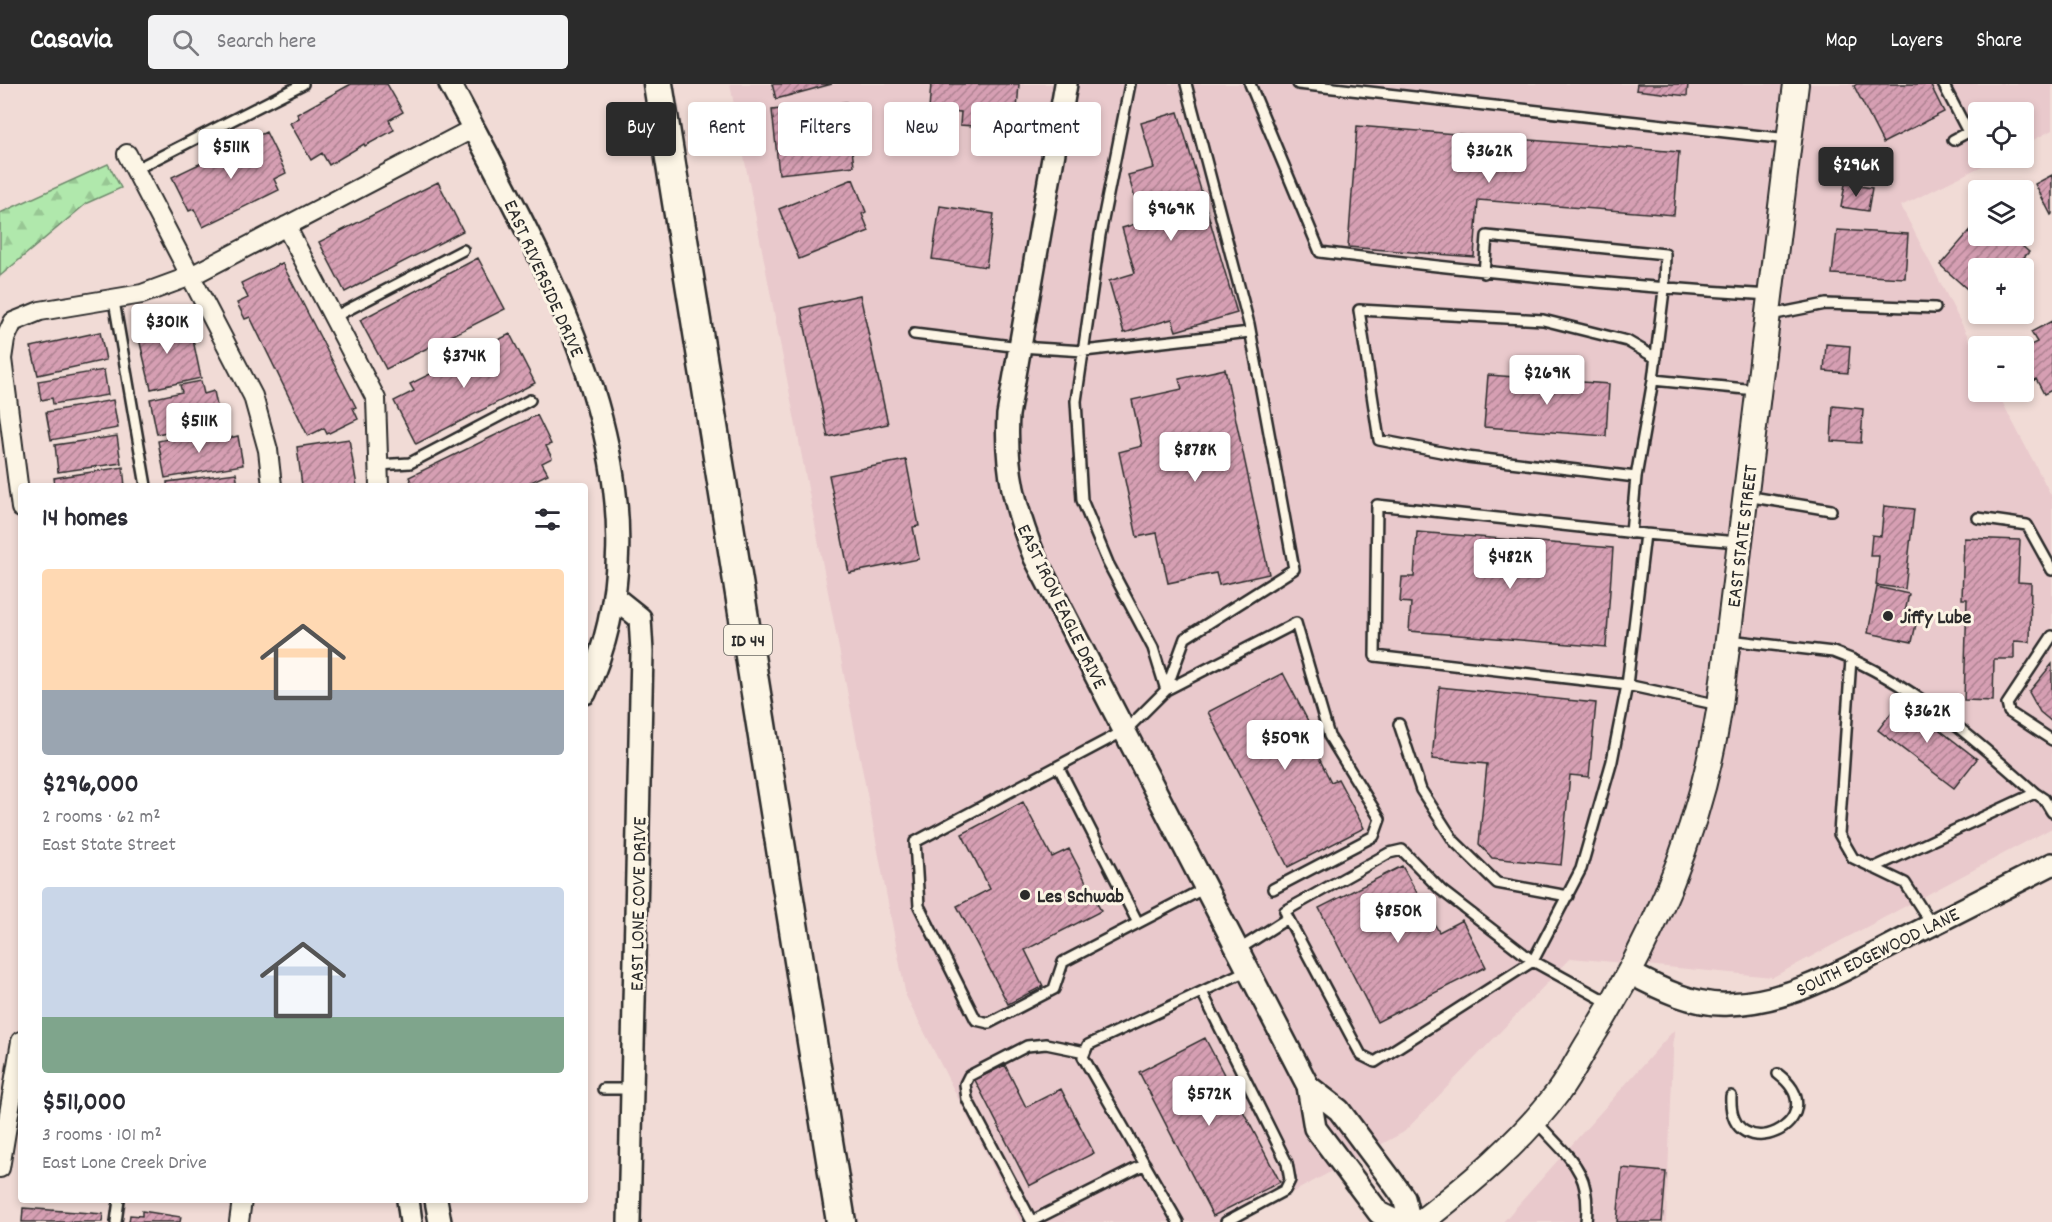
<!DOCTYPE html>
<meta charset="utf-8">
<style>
body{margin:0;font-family:Dekko,sans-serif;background:#f2f2f3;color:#2b2b33;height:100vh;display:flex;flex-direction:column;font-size:22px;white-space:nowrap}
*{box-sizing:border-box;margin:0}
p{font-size:20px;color:#7c7c81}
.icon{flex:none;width:33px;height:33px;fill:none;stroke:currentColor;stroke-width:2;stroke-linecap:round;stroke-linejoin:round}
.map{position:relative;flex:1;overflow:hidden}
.sheet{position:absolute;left:18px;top:399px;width:570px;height:720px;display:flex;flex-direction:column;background:#fff;border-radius:6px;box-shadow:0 3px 9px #0003}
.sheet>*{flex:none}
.guide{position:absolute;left:606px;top:18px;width:570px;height:54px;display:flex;gap:12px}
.buttons{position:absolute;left:1968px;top:18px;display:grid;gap:12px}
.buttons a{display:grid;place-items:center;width:66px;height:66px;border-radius:6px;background:#fff;box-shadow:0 3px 9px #0003;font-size:30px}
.price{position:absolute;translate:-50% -51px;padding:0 14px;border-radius:6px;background:#fff;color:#222;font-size:20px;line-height:39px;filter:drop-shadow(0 2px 3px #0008)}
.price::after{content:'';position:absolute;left:50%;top:36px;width:18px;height:14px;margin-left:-9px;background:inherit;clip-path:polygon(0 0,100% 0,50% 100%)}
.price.current{background:#2b2b2b;color:#fff}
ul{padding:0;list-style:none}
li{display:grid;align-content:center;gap:12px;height:318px;padding:0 24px}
li span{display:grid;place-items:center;height:186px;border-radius:6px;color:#555}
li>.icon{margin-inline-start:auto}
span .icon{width:108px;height:108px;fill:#fffc;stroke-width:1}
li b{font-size:26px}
h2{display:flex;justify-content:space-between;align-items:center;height:72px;padding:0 24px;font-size:26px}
.tag{padding:0 21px;border-radius:6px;background:#fff;box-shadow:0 3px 9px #0003;font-size:21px;line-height:54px}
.tag.current{background:#2b2b2b;color:#fff}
header{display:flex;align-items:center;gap:36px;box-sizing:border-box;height:84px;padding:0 30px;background:#2b2b2b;color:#fff}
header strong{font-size:28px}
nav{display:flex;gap:33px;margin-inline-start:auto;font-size:21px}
.search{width:420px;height:54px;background:#f2f2f3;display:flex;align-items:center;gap:15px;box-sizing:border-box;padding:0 21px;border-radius:6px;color:#7c7c81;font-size:22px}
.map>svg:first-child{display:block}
.built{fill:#e9c9cc}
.forest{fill:url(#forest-firs);stroke:#6e8a6c;stroke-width:1.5}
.building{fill:url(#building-hatch);stroke:#2b2b2b;stroke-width:1.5}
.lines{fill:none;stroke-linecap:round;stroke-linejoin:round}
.service-casing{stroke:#2b2b2b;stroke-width:14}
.minor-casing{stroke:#2b2b2b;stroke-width:22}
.tertiary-casing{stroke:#2b2b2b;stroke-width:26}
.secondary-casing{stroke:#2b2b2b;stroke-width:28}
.trunk-casing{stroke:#2b2b2b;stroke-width:33}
.service{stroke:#fcf5e5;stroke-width:9}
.minor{stroke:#fcf5e5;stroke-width:18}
.tertiary{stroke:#fcf5e5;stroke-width:21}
.secondary{stroke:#fcf5e5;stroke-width:24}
.trunk{stroke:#fcf5e5;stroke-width:28}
.poi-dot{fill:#2b2b2b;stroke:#fcf5e5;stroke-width:2}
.labels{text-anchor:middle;stroke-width:6;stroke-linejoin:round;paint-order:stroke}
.shield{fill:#fcf5e5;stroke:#6a6863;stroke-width:1.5}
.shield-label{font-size:18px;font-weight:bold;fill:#2b2b2b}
.street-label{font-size:20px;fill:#2b2b2b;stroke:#fcf5e5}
.poi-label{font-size:20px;font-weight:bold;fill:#2b2b2b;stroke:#fcf5e5;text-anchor:start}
</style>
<header>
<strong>Casavia</strong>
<div class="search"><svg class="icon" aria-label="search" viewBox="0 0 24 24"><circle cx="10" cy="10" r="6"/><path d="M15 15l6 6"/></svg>Search here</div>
<nav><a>Map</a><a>Layers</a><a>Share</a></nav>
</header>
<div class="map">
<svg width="2052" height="1138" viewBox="0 0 2052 1138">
<defs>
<pattern id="forest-firs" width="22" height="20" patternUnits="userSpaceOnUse" patternTransform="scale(1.5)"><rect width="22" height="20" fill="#b0e8ac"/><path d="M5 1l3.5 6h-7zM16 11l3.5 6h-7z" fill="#98c794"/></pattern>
<pattern id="building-hatch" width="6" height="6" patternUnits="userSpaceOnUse" patternTransform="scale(1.5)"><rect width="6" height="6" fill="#d69fb3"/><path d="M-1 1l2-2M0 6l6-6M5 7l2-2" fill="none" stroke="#ae8292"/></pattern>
</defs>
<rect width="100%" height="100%" fill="#f1dbd6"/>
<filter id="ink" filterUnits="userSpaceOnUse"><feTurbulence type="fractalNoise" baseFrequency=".0167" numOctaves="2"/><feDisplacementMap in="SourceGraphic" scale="12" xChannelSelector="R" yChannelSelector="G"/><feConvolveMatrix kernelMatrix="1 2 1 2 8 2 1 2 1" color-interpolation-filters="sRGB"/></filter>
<g filter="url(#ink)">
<path class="built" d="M730,0h1322v46l-28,15v-33h-46v46h20l-97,48 77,150v36h19l55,105v331l-279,149 -202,-19 -167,174 -166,90h-217l-115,-226z
M1674,946l-8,192h-163z"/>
<path class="forest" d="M108,80l13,24 -34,15 -87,73v-63z"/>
<path class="building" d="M351,0h36l16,28 -14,8 5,10 -29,16 -1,-2 -35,21 -7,-12 -11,7 -21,-37 9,-5 -2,-4z
M772,0h60l-56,15z
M931,0h88l-3,39 -14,-1 -1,6 -41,-3 1,-13 -32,-2z
M1637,0h51l-1,12 -51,-6z
M1857,0h73l14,28 -61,31 -29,-57z
M846,18l8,64 -75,8 -7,-64z
M1178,28l59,201 -61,18 -4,-12 -48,14 -15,-52 26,-8 -13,-45 20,-6 -14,-47 26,-7 -13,-45z
M1357,42l322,26 -5,63 -196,-15 -4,57 -126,-10z
M266,48l20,41 -12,6 5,11 -76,37 -9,-18 -5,2 -17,-34z
M2052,91v39l-1,1 -16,-31z
M853,95l13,33 -4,2 7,17 -70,28 -20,-50z
M438,98l25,49 -118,61 -26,-50z
M1845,100l27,4 -4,23 -27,-4z
M940,122l54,8 -8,53 -54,-8z
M1974,142l4,4v6h7l11,9 8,-9h7l18,16 -15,16h-36v25l-3,3 -35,-31z
M1837,146l71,4 -3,44 -73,-4z
M478,174l27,51 -119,60 -26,-49z
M282,179l74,144 -3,1 5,11 -31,15 -3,-6 -16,8 -58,-119 -5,2 -8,-16 11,-5 -7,-15z
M860,211l28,129 -60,13 -27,-129z
M172,234l4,21 16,-4 9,43 -50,11 -15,-63z
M2052,237v69l-8,4 -8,-15 -12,6v-37l13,-6 -6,-10z
M100,248l6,28 -68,15 -7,-28z
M510,250l25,49 -119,61 -22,-43 20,-10 -4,-7z
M1826,260l24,2 -2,27 -24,-2z
M1225,285l44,205 -50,11 -3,-12 -48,10 -11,-50 -20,4 -18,-85 23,-6 -10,-46 50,-11 -3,-10z
M104,286l4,25 -55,9 -1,-6 -11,2 -3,-19z
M1488,291l121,9 -3,52 -122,-9z
M201,297l3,13 10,-3 6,30 -63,13 -7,-35 32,-7 -2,-7z
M113,316l5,28 -67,12 -5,-28z
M1833,322l30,3 -2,34 -30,-2z
M537,331l14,29 -5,2 6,12 -10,5 6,11 -25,12h-110l-4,-9z
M219,345l2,11 17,-4 5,29 -78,13 -7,-37z
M117,352l4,27 -63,9 -3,-27z
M349,355l8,47h-55l-5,-39z
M906,376l13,66 -6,1 6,32 -70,14 -20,-98z
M123,383l2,19h-70l-1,-8z
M236,389l2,13h-71v-4z
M1884,422l30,3 -9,80 -29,-4 3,-29h-9l2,-21 9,1z
M1417,448l196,16 -7,99 -197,-16 2,-28 -11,-1 2,-25h12z
M1964,454l56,2 -2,42 13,1 -1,59 -16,-1v18h-20l-1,42 -29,-1 3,-101h-5z
M1877,503l32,7 -6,27 13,3 -4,18 -44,-9z
M2052,580v58l-12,-10 -11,-20z
M1283,589l26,50 -6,3 28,56 7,-3 26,49 -76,39 -80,-155z
M1439,603l157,16 -7,74 -19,-2 -9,90 -69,-7 -13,-14 8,-80 -55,-5z
M1901,616l76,59 -23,29 -76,-58z
M1023,718l29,55 17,-8 32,62 -76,39 18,36 -35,18 -51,-98 33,-17 -28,-55z
M1402,782l37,66 23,-12 24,47 -109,55 -58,-114z
M1205,954l75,144 -67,34 -74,-144z
M1005,981l21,42 35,-18 33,64 -65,33 -54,-106z
M1622,1084l44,4 -4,50h-45z
M23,1124l80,6 -1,8h-80z
M142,1127l39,6 -1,5h-51l1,-7 12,1z"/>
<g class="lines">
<g class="service-casing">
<path id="service" d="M1130,0l-30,151 -24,166 6,99 26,63 45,85 13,42 130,-67 33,113 51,83 -6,17 -101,53
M1186,0l63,240 45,245 -109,69 -19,52 -40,40 -211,112 4,64 57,114 13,3 65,-34 9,-27 142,-74
M1250,0l70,168c150,19 299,34 450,43
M1298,0l490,55
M1943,0l25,48 -15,8
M136,85l167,-85
M1484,189l3,-37 178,18 -1,36 -11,90
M114,217l32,185
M1770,231l56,-11 109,4
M334,233l129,-67
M914,250l106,13 64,4 166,-19
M1656,274l-29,-17 -84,-21 -184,-10 20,130 88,17 169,20 17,-97 103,10
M378,381l32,-2 120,-63
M1746,412l85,14
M1377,421l268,29 -18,151 -252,-29z
M1978,434l49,7 25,45
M1631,449l5,-56
M1645,450l93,8
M2052,552l-45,68 2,8 43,28
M1729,556l104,12 18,7 -12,175 14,24 52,25 27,42
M1851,575c67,30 129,85 184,134
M1399,640l22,66 33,51 43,42 71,13
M1058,682l80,157
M1873,784l162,-75 9,6 8,13
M1288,834l-3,-7 104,-58 13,-3 39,40 92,71 48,-92 31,-108 15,-76 92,20
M1238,866l50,-32 73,137 14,7 158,-101 78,43
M1202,908l85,171 3,17 -5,10 -59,32
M603,1005h29
M1731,1012c-4,77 109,25 47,-22
M1536,1037c32,37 56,48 50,101
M1032,1137l113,-57
M116,1138l3,-22
M1032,1138l-65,-123 -2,-15 4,-8 58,-30 19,-2 39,8
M1178,1138l-95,-165 5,-12 160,-75"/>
</g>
<g class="minor-casing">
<path id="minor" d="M127,70l126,242 15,54 4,36
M286,142l90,173 3,87
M21,424l-19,-149 3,-20 8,-17 27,-11 102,-17 49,-18 283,-148
M0,1084l21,-127
M239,1138l3,-22"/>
</g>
<g class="tertiary-casing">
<path id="tertiary" d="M450,0c95,181 231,401 135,609
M1066,0l-58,331c-3,54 7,94 27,143l273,528
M615,514l25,20 2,34 -13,570
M1630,889c30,16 64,33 99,31 63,-2 118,-36 173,-64 50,-25 100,-51 150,-76
M408,1116l3,22
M436,1116l4,22
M1398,1138l-19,-9 -64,-85 -7,-42 31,24 50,67 15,21 6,24"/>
</g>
<g class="secondary-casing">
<path id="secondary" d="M1421,1138c49,-38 101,-81 138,-131 12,-16 20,-34 31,-51 65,-103 112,-214 130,-335l76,-621"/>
</g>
<g class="trunk-casing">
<path id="trunk" d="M658,0l183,1138"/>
</g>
<use href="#service" class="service"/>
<use href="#minor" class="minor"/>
<use href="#tertiary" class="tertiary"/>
<use href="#secondary" class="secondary"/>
<use href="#trunk" class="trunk"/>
</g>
</g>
<g class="poi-dot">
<circle cx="1888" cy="532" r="6"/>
<circle cx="1025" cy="811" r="6"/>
</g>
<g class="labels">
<rect class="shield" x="724" y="541" width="48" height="30" rx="4.5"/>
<g class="shield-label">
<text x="748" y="562">ID 44</text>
</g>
<g class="street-label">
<text transform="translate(545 194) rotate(66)" y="7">EAST RIVERSIDE DRIVE</text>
<text transform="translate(1741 452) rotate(-83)" y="7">EAST STATE STREET</text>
<text transform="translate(1063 522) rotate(64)" y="7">EAST IRON EAGLE DRIVE</text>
<text transform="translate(637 820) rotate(-89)" y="7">EAST LONE COVE DRIVE</text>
<text transform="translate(1877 867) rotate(-26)" y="7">SOUTH EDGEWOOD LANE</text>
</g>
<g class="poi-label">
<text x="1900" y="539">Jiffy Lube</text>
<text x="1037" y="818">Les Schwab</text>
</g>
</g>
</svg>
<div class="buttons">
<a><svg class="icon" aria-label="locate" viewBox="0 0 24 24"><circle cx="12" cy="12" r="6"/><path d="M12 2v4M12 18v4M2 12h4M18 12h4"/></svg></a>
<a><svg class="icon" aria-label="layers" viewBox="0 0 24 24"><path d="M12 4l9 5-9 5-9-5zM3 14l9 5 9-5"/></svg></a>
<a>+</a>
<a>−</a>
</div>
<b class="price" style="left:231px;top:96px">$511K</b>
<b class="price" style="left:1489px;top:100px">$362K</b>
<b class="price current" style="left:1856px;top:114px">$296K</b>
<b class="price" style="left:1171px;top:158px">$969K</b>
<b class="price" style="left:167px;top:271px">$301K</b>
<b class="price" style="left:464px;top:305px">$374K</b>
<b class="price" style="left:1547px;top:322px">$269K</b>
<b class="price" style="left:199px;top:370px">$511K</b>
<b class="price" style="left:1195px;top:399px">$878K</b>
<b class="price" style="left:1510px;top:506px">$482K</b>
<b class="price" style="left:1927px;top:660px">$362K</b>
<b class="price" style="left:1285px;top:687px">$509K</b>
<b class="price" style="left:1398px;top:860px">$850K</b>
<b class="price" style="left:1209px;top:1043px">$572K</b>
<div class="guide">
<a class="tag current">Buy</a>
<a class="tag">Rent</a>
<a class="tag">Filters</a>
<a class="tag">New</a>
<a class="tag">Apartment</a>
</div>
<section class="sheet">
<h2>14 homes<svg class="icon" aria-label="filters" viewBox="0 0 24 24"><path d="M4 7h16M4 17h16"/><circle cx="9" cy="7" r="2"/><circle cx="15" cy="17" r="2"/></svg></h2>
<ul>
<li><span style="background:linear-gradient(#ffd9b3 65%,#9aa5b1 0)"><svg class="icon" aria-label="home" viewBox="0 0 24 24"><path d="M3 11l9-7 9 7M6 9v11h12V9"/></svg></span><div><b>$296,000</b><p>2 rooms · 62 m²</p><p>East State Street</p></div></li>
<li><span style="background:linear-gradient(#c9d6e8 70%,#7fa58c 0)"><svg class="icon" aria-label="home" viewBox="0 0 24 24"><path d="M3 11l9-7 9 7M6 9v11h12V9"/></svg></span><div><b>$511,000</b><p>3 rooms · 101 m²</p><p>East Lone Creek Drive</p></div></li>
</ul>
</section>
</div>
